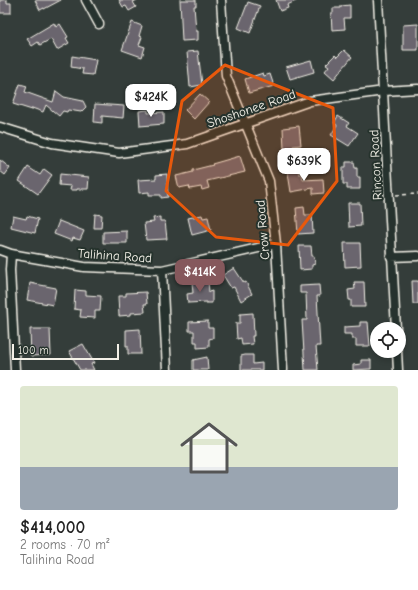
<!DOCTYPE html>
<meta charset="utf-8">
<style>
body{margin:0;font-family:"Comic Neue",sans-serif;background:#f6f6f6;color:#222;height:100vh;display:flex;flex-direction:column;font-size:15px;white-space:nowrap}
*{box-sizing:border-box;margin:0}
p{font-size:13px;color:#767676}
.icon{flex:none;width:22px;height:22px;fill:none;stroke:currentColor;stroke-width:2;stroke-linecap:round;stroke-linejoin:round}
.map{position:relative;height:370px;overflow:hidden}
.drawer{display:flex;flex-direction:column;background:#fff;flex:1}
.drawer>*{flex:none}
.buttons{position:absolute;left:370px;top:322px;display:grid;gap:8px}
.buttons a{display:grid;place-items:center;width:36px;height:36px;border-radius:50%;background:#fff;box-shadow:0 2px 6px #0003;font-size:20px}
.scale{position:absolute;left:12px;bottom:10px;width:107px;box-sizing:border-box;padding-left:4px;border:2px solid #f4f1e8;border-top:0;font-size:11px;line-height:14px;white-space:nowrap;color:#f4f1e8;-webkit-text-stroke:3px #26332d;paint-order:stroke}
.price{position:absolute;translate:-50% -34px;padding:0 9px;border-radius:8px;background:#fff;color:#222;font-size:13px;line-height:26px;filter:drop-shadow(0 1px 2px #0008)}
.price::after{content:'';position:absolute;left:50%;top:24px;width:12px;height:9px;margin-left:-6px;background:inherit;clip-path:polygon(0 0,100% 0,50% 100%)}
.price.on{background:#85585c;color:#fff}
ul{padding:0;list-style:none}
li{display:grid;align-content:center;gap:8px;height:212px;padding:0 20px}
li+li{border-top:1px solid #e0e0e0}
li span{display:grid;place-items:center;height:124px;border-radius:4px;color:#555}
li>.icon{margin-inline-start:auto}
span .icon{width:72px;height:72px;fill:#fffc;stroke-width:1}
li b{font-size:17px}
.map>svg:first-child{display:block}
.building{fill:#6b656e;stroke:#f4f1e8}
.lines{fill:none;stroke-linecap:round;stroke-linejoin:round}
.minor-casing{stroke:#f4f1e8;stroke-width:11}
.path{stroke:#f4f1e8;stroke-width:1.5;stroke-dasharray:4 3;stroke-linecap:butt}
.minor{stroke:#26332d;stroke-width:8}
.marked{fill:#e8590c;fill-opacity:0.2;stroke:#e8590c;stroke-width:3;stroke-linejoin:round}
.labels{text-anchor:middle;stroke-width:4;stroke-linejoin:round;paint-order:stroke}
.street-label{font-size:13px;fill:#f4f1e8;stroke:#26332d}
</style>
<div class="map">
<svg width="418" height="370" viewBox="0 0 418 370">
<rect width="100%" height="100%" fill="#343d3a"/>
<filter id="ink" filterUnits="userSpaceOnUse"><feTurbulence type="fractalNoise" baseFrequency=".025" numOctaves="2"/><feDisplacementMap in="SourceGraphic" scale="8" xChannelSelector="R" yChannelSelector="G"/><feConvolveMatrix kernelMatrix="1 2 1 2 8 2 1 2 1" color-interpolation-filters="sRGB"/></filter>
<g filter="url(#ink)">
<path class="building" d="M0,0h7v3h4v10h-11z
M35,0h26l-17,9v-1l-4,2z
M119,0h18l-4,2 3,5 -7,4 -3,-5 -3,1z
M180,0h16v6h-2l2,25h2v9l-16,1z
M276,0h22l-11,5 1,3 -8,3z
M248,2l12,4 -10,27 -12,-5z
M350,5v13h-6l1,11 -13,1 -1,-17h2v-5h8v-2z
M132,22l10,4 -3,10 3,1 -3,8 6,2 -3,10 -20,-7z
M54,23l2,4 4,-3 8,13 -2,1 3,5 -12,7 -6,-11 -11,6 -2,-3 -6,4 -5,-7z
M418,24v26h-15v-25z
M344,50l8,7 -18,22 -9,-8 4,-5 -3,-2 9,-9 2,2z
M198,51l4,34 -12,2 -3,-35z
M72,56l24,4 -3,15 -11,-1 1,-5 -12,-2z
M311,60l3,12 -24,7 -4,-12z
M263,73l1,3 6,-2 4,12 -25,7 -4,-14z
M20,84l7,2 -2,6 28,10 3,-11 8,6 19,4 3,6 -5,5 -13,-2 -1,2 -4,-1 -4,5 -13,-11 -3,7 -11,-4v2l-19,-6z
M200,94l9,8 -15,17 -9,-9z
M95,104l29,2 -1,12 -21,-2v7l-8,-1z
M148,110v3l16,-1v12l-24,2 -1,-15z
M338,116l11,7 -2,3 11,7 -9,13 -18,-11 6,-10 -3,-2z
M299,126l2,19 -8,1v3h-9l-1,-21z
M240,156l5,16 -38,9 2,7 -7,2 -1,-3 -11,2 -1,-3 -10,2 -3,-12 17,-4v-2l20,-5 -1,-1z
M0,160l10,8 -5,7 -5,-4z
M346,162h8l1,6h2v9h3v12h-13v-5h-4v-17h3z
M297,165l2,9h3l1,6 20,-1 1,14 -11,1v-6l-22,4 -4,-25z
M28,167l12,8 4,-6 8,6 -14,19 -19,-13z
M60,174l29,3 -1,12h-11v1h-7l1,-4 -12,-1z
M167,174l1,23 -7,1v-3h-12v-3l-10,1 -1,-13 18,-1v-4z
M348,203h12l1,23 -12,1z
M304,207l1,8h7l1,18 -15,1 -2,-26z
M95,214l7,1 -1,13h-7z
M202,215l1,3 5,-1 3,13 -19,5 -4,-17z
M13,216l13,3 1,-3 11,3 -3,14 -24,-6z
M160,217v4h5l2,18 -21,1 -2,-17 10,-1 -1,-4z
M59,221l25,10 -4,9 -7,-2 -1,3 -18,-7z
M127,231v12h-24v-11z
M344,243h16l1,23 -16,1z
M299,246h12l1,10h2l1,8 -3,1v4l-12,1z
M234,268l10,15 2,-1 6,12 -11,7 -7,-14 -3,1 -8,-13z
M208,281l1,11 3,-1v12h-6v-1l-18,1 -1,-9 6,-1 -1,-11z
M412,281h6v23h-5z
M354,282h10l1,25h-14v-7h-2l-1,-10 7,-1z
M30,283l26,5 -3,17 -26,-5z
M319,285l1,11h-3l3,50h-4l2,24h-13l-3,-50h5l-1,-27h-6v-7z
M75,290l11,1v4l15,1 -1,15h-5v7l-15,-1 1,-7 -7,-1z
M146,292l1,12h-3l1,8 -14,1v2l-12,1 -1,-20h8v-3z
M253,313l1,23h-2l1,8 -11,1 -1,-7 -4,1 -1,-16h4v-9z
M208,321v7h5v10l-4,1v8l-12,1v-6h-3v-11h-5v-9z
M360,322h8l2,24h-14v-7h-4v-5h-8v-7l16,-1z
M30,329h20l1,26 -20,1z
M140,329l1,25h-13v-8h-2v-16z
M83,344l11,19 -3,1 3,6h-14l-11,-19z
M245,355h8v9l9,-1v7h-21v-14z
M207,357l1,13h-15v-10z
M361,360h10v9l-18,1v-5l8,-1z"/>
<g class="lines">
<g class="minor-casing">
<path id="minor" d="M86,0l13,24
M221,0l5,76 43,105 7,63 7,126
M378,0l18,329
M0,127l52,16 67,10 68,-9 123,-43 74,-10 34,-2
M0,250l11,4 73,13 78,3 114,-26
M11,254l-1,16 5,100
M391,257l27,-1
M162,270l5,100
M397,351l1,19"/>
</g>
<path class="path" d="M396,195l22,-1"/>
<use href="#minor" class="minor"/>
</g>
</g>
<path class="marked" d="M225,65l108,43 4,73 -49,64 -72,-8 -50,-46 16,-90z"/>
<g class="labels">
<g class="street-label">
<text transform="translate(251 108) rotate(-19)" y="5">Shoshonee Road</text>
<text transform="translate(375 165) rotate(-93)" y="5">Rincon Road</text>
<text transform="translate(262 230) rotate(-95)" y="5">Crow Road</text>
<text transform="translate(115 255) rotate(4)" y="5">Talihina Road</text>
</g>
</g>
</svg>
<div class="buttons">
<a><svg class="icon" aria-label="locate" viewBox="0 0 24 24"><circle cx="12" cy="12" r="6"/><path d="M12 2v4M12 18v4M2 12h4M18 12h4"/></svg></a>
</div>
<div class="scale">100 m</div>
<b class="price" style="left:151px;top:118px">$424K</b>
<b class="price" style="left:304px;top:182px">$639K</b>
<b class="price on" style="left:200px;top:293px">$414K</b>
</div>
<section class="drawer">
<ul>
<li><span style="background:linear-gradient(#dfe7d0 65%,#9aa5b1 0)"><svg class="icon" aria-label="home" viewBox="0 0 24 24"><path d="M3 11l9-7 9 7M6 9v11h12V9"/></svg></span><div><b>$414,000</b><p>2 rooms · 70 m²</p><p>Talihina Road</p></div></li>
</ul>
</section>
